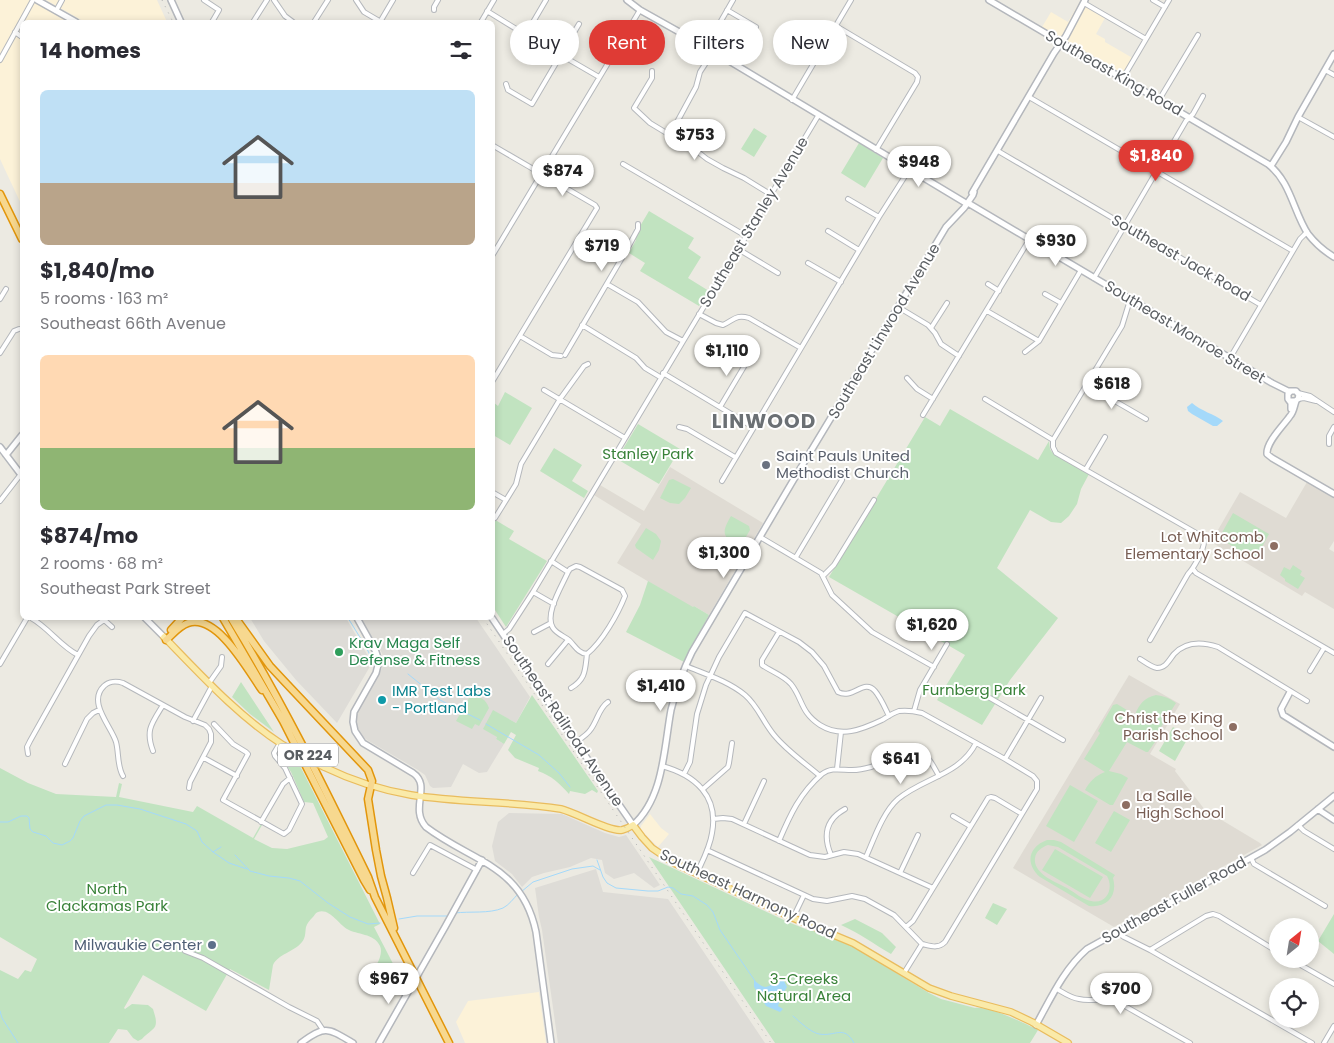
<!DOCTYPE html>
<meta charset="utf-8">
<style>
body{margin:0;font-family:Poppins,sans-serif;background:#f2f2f3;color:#2b2b33;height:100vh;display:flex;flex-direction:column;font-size:19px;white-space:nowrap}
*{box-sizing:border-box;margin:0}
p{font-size:16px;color:#7c7c81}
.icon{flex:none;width:28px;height:28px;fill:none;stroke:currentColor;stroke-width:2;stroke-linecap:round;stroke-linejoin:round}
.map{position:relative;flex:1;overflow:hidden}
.side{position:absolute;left:20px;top:20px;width:475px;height:600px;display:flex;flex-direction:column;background:#fff;border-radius:8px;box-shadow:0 2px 8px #0003}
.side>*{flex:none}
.banner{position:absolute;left:510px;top:20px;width:475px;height:45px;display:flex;gap:10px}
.needle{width:32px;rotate:30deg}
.buttons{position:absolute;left:1269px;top:918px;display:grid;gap:10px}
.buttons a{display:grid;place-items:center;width:50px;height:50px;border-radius:50%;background:#fff;box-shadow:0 2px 8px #0003;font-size:25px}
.price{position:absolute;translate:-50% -42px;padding:0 11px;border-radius:18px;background:#fff;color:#222;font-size:16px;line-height:32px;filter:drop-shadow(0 1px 2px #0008)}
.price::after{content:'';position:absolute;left:50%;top:30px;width:15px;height:11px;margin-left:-8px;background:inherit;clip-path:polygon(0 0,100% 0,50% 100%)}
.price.on{background:#df3b35;color:#fff}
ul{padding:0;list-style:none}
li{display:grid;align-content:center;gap:10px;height:265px;padding:0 20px}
li span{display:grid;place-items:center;height:155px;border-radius:8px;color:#555}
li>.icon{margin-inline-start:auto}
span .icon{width:90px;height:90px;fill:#fffc;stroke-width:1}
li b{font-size:21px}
h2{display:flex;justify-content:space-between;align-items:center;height:60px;padding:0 20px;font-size:21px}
.tag{padding:0 18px;border-radius:22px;background:#fff;box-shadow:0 2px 8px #0003;font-size:18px;line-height:45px}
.tag.on{background:#df3b35;color:#fff}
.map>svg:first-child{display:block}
.commercial{fill:#fcf2d8}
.industrial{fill:#dedcd7}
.education{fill:#dfdbd3}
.green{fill:#c1e3c0;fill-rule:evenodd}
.water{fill:#a4d9fa}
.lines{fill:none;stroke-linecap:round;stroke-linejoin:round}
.stream{stroke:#a4d9fa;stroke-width:1}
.street-casing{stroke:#b5b8bc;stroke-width:6}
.secondary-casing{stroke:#b4b7bc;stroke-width:8}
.primary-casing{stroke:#e9bc5e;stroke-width:8}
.highway-casing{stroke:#e2960c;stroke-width:9}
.street{stroke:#fff;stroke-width:4}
.secondary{stroke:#fff;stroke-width:5}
.primary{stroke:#faeaa9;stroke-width:5.5}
.highway{stroke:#f7d88f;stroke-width:6}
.rail{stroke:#b1b2b2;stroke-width:1;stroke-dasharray:1 6;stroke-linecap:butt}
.primary-bridge-casing{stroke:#e9bc5e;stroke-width:8;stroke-linecap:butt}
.primary-bridge{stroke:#faeaa9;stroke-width:5.5}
.worship-dot{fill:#6b7280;stroke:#fff;stroke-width:2}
.education-dot{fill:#8d6e63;stroke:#fff;stroke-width:2}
.leisure-dot{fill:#2e9e5b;stroke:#fff;stroke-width:2}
.culture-dot{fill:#0f9aa8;stroke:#fff;stroke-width:2}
.service-dot{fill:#5c6f8a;stroke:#fff;stroke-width:2}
.labels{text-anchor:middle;stroke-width:4;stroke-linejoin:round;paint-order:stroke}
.shield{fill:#fff;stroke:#8c8e91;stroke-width:1}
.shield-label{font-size:14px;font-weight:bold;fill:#5a5e62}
.street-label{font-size:15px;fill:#5a5e62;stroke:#fff}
.park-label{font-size:15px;fill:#398239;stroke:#fff}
.worship-label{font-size:15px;fill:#5b616d;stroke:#fff;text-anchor:start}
.education-label{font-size:15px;fill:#785e54;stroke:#fff;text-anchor:end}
.leisure-label{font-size:15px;fill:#27864d;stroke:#fff;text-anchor:start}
.culture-label{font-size:15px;fill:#0d838f;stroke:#fff;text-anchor:start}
.service-label{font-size:15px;fill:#4e5e75;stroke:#fff;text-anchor:end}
.district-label{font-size:20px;font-weight:bold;letter-spacing:1px;fill:#6b7074;stroke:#fff}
</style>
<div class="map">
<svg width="1334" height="1043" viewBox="0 0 1334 1043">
<rect width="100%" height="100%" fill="#eceae2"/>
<path class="commercial" d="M0,0h30l39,22h-47v184l-22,-47z
M46,0h111l10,22h-82z
M1079,3l26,15 -9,16 9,5v3l31,18 -9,16 -85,-49 9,-15 17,10z
M650,814l11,14 8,6 -11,13 -17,-17v-4z
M539,992l7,51h-81l-9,-21 12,-21z"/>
<path class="industrial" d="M250,618h96l26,45 -35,60 -41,-43 -32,-39z
M360,618h116l54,79 -14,26 -22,-12 3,26 -1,2 8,5 -17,28 -8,1 -16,-9 -12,23 -18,1 -3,-2 -5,-11 -7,-5 -51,-30 -5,-4 -5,-10v-12l25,-46 2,-8 -2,-7z
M509,813l53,1 43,19 14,4 7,-2 34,50 -6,3 -20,-15 -20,6 -9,-6 -3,-13 -11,-2 -21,9 -26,6 -12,4 -10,10 -10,-13 -17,-13 -3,-15 6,-24z
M596,869l7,23 65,7 97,144h-207l-16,-113 -3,-13 -4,-29z"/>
<path class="education" d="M670,467l93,56 -54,92 -15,-9 -1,2 -76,-45 24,-39 -47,-29 6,-10 44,26z
M1307,482l27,15v44l-5,8 5,3v57l-29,-17 -3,4 -91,-54 29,-50 46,26z
M1129,675l51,29 -30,50 26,15 -1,2 30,39 55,33 2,2 -148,82 -101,-59z"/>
<path class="green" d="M754,128l13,8 -13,21 -13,-8z
M859,143l24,15 -18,30 -24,-15z
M649,211l45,27 -6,10 13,9 -13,21 21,13 -10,15 -59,-35 5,-8 -16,-10 7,-13 -3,-2z
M505,392l27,16 -22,37 -17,-10v-17l2,-6 -2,-2v-8l5,4z
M950,409l88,51 11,-19 1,8 2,3 37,22 -8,15 -4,15 -8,12 -8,7 -10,-1 -21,-12 -33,58 61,50 -48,62 -28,45 -45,-25 28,-45 -136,-78 96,-160 15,9z
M638,424l42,25 -21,35 -42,-25z
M554,448l28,17 -10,16 16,10 -4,7 -44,-27z
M673,479l18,9 -6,10 -6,6 -9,-1 -10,-5 9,-18z
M1233,513l36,21 -14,26 -36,-22z
M731,516l18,10 1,4 -10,17c-18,-10 -19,-14 -9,-31z
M492,518l22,13 -5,8 38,22 -41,66 -13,-20z
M646,528l10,6 5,7 -2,9 -6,10 -17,-12 -1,-3z
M1293,565l9,6 -2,4 5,3 -7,11 -13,-8v-2l-5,-4 4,-8 6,3z
M648,581l45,26 1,-1 15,9 -25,47 -58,-30 14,-27z
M241,682l33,50 -24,-18 -18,-17z
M472,693c8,4 14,6 17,15l-10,18 -4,-2 -3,5 -16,-8z
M532,695l66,96 -1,2 -5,-3 -7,4 -15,-3 -1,3c-10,-11 -17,-18 -31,-23l1,-3 -24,-10 -7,-8 8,-15 -5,-3 -7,12 -8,-5 1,-2 -14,-8 10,-19 23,13z
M1156,695c8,1 13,3 20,8l-15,24 -3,1 4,4 -14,20h-2l-19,-10 -18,29 12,3 7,4 -15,27h-3l-25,-15c5,-9 10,-14 20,-18l-21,-13 16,-26 -2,-2 15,-26 4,-1 18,11c4,-11 9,-17 21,-20z
M1173,727l16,9 -14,25 -16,-10z
M285,753l12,7 83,164 -6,3 28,54 -4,9 -27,-15c4,-8 13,-20 9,-29 -6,-13 -23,-11 -33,-17 -9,-5 -17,-21 -29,-17 -3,1 -3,3 -5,5 -3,3 -6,6 -7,10 -1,5 0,10 -4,15 -8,10 -24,12 -29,23l-4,25 -39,-21 -24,42 -63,-36 -19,33 1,1 7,-5 16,1 5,4c2,7 6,16 -1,21 -4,4 -7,5 -10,9l-4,2 -5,-3 -6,-8 -9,-1 -9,14h-109v-73l18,9 7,-9 6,2 6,-13 -37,-22v-169l28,15 28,11 60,3 3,-14 3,1 -3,13 74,15 4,-6 56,32 8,-14 1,1 -8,14 18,9 15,1 37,-9 4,-3 -15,-34 -9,-1 -13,-30 -6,-9z
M1070,785l28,16 -24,41 -28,-16z
M1114,811l16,9 -19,32 -16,-9z
M1047,840h7l7,2 54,33 -2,3c5,18 -6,30 -24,28l-49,-29c-15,-13 -12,-30 7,-37zM1048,845l10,2 49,29c7,12 0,29 -16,25 -8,-1 -17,-9 -24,-13 -11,-6 -34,-14 -32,-30 1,-7 7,-11 13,-13z
M1055,849l48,28 -13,21 -48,-28z
M649,857l139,65 20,8 1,-2 36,15 17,9 67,41 12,6 34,9c14,-2 49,15 63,22l-8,13h-255z
M993,903l14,6 -10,16 -12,-7z
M1334,914v40l-16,-13z
M855,919l27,14 14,14 -5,7c-17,-10 -32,-21 -50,-29z"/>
<path class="water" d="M1192,403c9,8 22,11 31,18l-6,5h-4l-21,-12 -4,-3 -1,-4z
M754,980c17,16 14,-1 30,1l3,6 -6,10 2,3h-3l-2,6 5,3 -3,3 -14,-6 -12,-19z"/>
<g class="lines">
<path class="stream" d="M348,618l13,21
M364,643l8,16
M408,674l32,26 40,20
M486,724l53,31 20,18 11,14
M0,822h8l13,-6h6l2,2 1,11 3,3 13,4 7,7 9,2 8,-4 3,-3 7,-17 4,-5 22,-11h11l23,4 46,15 11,7 5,11 11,10 8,-5
M213,852l16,11 18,6
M235,855l15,16 19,5 20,2 11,3 28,22 22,14 18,7 12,-1
M597,860l6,17 4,6 9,5 32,3h10l10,-4 5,1 8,6 12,2 14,9 6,7 7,18 35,51
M521,892l12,-10 39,-13 21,-3 7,4
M455,913c15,-2 34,1 48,-5 6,-3 10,-9 15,-14
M399,919l18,-3h32
M0,1011l2,7 16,25
M793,1016c7,6 17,16 26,18 16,3 25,-10 35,9"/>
<g class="street-casing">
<path id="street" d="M204,0l15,10 -7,12
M274,0l11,16 8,6
M356,0l8,12 17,10
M1153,0l12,7
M1084,3l62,36
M434,10v-3l4,-7
M727,10l29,17
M56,11l6,-11
M487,11l39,24
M253,22l14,-22
M314,22l14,-22
M380,22l13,-22
M481,22l13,-22
M836,26l79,47 3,4 -1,5 -41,68
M15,32l7,5
M519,46l27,-46
M706,47l27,-47
M561,55l38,22
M0,60l33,-60
M1325,70l9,5
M652,71v7l-18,30 16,15 48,29 9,7 16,9 21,10 26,16
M1123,78l46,-78
M506,84l2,6 24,14 47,-80
M1029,97l264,154
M792,100l59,-100
M1159,100l39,-65
M1298,117l36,20
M670,135l26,-48 4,-15 13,-20
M492,145l103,60 2,3 -105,174
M998,151l263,154
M623,164l123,72
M848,199l31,18
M828,231l31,19
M738,249l40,24
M492,256l148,-246
M808,263l33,19
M1094,278l92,-157 7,-7 10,-18
M607,284l31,18 28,30 17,9
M988,284l11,7
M1045,294l16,9
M0,299l6,-10
M1130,300l-8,26 -69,114v7l3,6 142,81 6,6c1,9 -11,29 -16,34l-38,66
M898,307l30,18 7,8 6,11 18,12
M987,311l52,30
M699,314l17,9 7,2c11,-5 13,-11 26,-7l52,30
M582,325l54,33 9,10 15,9
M931,328l16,-25
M520,336l32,19 9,1
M1025,352l14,-11 42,-71
M0,353l14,-22 5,-2
M565,355l61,-104 12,-22v-5
M1230,358l70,-119 7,-7
M663,373l90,54
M907,378l10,11 16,10
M1087,385l59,34
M544,390l81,48
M1298,393l12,3 24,16
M985,399l68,41
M1298,399l6,-1 12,3
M720,407l25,-42 5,-4
M923,415l106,-175
M679,427l8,2 48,28
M1329,444v-8l5,-9
M1086,469l19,-32
M722,481l157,-264 30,-47
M492,492l14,8
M0,501l21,-27
M495,518l21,-34 5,-20 39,-65 24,-33 4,-2
M760,537l61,36 11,22 40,37 62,35
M796,557l46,-77
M551,561l17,11
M576,566l4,1 42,23 3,6c-7,18 -23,46 -38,58 -9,-1 -12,-8 -18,-14 -5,-4 -12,-6 -16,-12 -9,-14 9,-42 15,-56l2,-3z
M1193,569l3,4 138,80
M823,576l11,-11 40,-65
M533,592l21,12
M31,618c18,10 29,28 47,37
M102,618l10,9
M534,632l17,-9
M779,632l-17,28v5c10,7 21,10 29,19 12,15 9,28 29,41 21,13 41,5 62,-5 5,-3 11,-7 17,-9 8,-1 15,0 23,2l83,46 28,17 4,5v8l-92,153c-7,7 -14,4 -23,2
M503,634l6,-5 24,-37 285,-476
M1140,659c5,3 11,8 17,9 9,0 12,-8 17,-14 12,-13 29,-12 44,-7l89,54
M0,664l27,-46
M548,664l20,-24
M686,666c19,8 42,15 59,29 13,11 18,27 29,40 13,16 31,28 46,41
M1310,671l14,-23
M209,683l12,-17 1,-9
M571,688c15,-9 14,-18 16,-34
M990,698l73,42
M914,711l6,-21 27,-46
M193,721l19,-35
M214,724l19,20 13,8 2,2 -25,46 61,34 5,-4 13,-26 -17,-36 -10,-12 -1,-3 6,-10
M576,742c6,-4 12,-8 15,-13 7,-10 8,-21 17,-27
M153,751c-8,-21 -1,-28 10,-46
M28,754l-1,-7 3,-6 59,-105 8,-11 7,-5
M204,758l33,18
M1005,759l36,-61
M65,764l22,-45 6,-6 6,-3
M662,766c33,9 57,30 50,67 -2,14 -9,27 -15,40
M837,769l4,-37
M684,774l6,-12 7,-48 9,-29 13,-28 26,-44 54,29 13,10 12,14 14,26c15,8 26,-14 37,-1 6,7 10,17 14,25
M123,776c-6,-10 -4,-23 -7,-34 -5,-16 -29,-40 -12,-56 5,-5 13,-5 19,-3l62,34 20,8 4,4 2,5v8l-21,40 -1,6
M703,789l25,-22 1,-4 3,-20
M953,816l17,10
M713,819l10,-1 9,1 78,36 15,2 19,-5 14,2 75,34
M261,822l22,-38 7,-6
M744,824l20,-43
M1298,825l6,6 30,18
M779,841c11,-26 21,-48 43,-67 9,-7 19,-4 30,-4 6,0 12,-1 19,-3 14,-4 31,-19 45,-16 13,3 17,15 23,25
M707,850l106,49 14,2 25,-5 13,3 29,16 28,29
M831,855c-8,-19 -6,-35 14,-46
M866,857c8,-18 17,-45 32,-58 25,-21 62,-24 78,-56
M1251,858l3,6 71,42
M413,873l17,-28 47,25
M900,873l18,-38
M793,918l11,-23
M906,927l7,-6 75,-123 3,-1 4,1 27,16
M1117,932l7,5 26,13 162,93
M1150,950l56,-34 7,-2 6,2 59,36
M185,951l18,7 86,49 28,14 6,9
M1290,959l44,25
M904,973l18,-29
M1057,989c7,4 14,9 22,10 12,3 25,-2 37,2l74,42
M1324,1043l10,-17"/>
</g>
<g class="secondary-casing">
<path id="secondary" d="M37,0l39,22
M171,0l10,22
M627,0l13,10 66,37 258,155
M989,0l279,164c23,18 25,47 40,70 7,9 16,17 26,23
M1271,166l15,-24 12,-25 36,-63
M972,193l82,-140 12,-17 19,-36
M968,203l304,180 16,8h3
M1290,401h5l3,-2 1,-4 -3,-4h-5l-3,3v5l3,4v6
M1296,401c-2,5 -2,11 -6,15 -6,9 -24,26 -23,38l5,4 62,36
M0,447l22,29
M6,455l16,-20
M145,618l19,19
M357,618l19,34 3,9 -3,12 -22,39 -1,10 2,9 8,12 50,30c19,13 -4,35 13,54 46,35 96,38 110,105l15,111
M492,618l59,88 82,119c31,-27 31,-78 38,-115 5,-20 12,-40 21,-58l102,-173 122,-202 30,-50 18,-19 9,-13 1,-3
M1290,692l-9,17 2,6 51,32
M1318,809l4,3 12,8
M1036,1025c15,-27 28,-56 51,-76l178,-99 25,-18 44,-36
M301,1043c24,-18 27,-15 52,0
M379,1043l66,-116 37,-67"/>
</g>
<g class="primary-casing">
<path id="primary" d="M164,637c37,38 74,79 119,108
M324,767c27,13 57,23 87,28 50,8 101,6 150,14 16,4 48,23 61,21 4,-1 8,-3 11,-5l9,12 10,11 22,15 119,55 60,25 76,45 22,8 60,16 21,10 36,21"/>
</g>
<g class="highway-casing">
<path id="highway" d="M0,194l22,45
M223,618l60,103 81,159 6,10
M231,618c51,83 94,171 137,259l7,20 74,146
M237,620l33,46 14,15 84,89 4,11 -4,18 8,51 5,26 6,22 7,30
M171,630l11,-12
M166,640c7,-6 13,-14 22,-17 29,-10 60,47 74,67"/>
</g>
<use href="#street" class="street"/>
<use href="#secondary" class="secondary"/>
<use href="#primary" class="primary"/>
<use href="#highway" class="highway"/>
<path class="rail" d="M162,0l11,22
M483,618l288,425"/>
<g class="primary-bridge-casing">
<path id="primary-bridge" d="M283,745l41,22"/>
</g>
<use href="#primary-bridge" class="primary-bridge"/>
</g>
<circle class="worship-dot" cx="766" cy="465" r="5"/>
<g class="education-dot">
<circle cx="1274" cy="546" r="5"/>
<circle cx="1233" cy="727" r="5"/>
<circle cx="1126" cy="805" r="5"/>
</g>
<circle class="leisure-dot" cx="339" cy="652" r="5"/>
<circle class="culture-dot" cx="382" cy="700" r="5"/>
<circle class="service-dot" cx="212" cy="945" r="5"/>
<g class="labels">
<rect class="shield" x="278" y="743.5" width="60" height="23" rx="4"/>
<g class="shield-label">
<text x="308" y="760">OR 224</text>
</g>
<g class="street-label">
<text transform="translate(1114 73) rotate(30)" y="5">Southeast King Road</text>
<text transform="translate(754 222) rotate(-59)" y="5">Southeast Stanley Avenue</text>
<text transform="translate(1181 258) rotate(30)" y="5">Southeast Jack Road</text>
<text transform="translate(884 331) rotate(-59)" y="5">Southeast Linwood Avenue</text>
<text transform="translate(1185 332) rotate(31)" y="5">Southeast Monroe Street</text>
<text transform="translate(563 721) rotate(56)" y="5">Southeast Railroad Avenue</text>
<text transform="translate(748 894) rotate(25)" y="5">Southeast Harmony Road</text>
<text transform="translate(1174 900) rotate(-29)" y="5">Southeast Fuller Road</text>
</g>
<g class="park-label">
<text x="648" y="459">Stanley Park</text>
<text x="974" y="695">Furnberg Park</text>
<text x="107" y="894">North<tspan x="107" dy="17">Clackamas Park</tspan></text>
<text x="804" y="984">3-Creeks<tspan x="804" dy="17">Natural Area</tspan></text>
</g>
<g class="worship-label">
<text x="776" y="461">Saint Pauls United<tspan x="776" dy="17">Methodist Church</tspan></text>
</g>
<g class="education-label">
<text x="1264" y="542">Lot Whitcomb<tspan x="1264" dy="17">Elementary School</tspan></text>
<text x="1223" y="723">Christ the King<tspan x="1223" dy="17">Parish School</tspan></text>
<text x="1136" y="801" text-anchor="start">La Salle<tspan x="1136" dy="17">High School</tspan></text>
</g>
<g class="leisure-label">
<text x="349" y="648">Krav Maga Self<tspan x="349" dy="17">Defense &amp; Fitness</tspan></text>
</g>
<g class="culture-label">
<text x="392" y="696">IMR Test Labs<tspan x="392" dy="17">- Portland</tspan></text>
</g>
<g class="service-label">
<text x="202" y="950">Milwaukie Center</text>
</g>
<g class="district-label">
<text x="764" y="428">LINWOOD</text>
</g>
</g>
</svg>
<div class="buttons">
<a><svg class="needle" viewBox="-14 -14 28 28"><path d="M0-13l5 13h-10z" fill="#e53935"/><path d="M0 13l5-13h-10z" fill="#7c7c81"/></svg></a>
<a><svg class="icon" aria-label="locate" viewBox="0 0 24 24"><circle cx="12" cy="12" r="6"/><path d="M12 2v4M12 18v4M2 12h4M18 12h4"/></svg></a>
</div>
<b class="price" style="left:695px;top:161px">$753</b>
<b class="price on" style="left:1156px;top:182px">$1,840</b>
<b class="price" style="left:919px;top:188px">$948</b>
<b class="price" style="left:563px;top:197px">$874</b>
<b class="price" style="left:1056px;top:267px">$930</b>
<b class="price" style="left:602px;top:272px">$719</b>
<b class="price" style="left:727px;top:377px">$1,110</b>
<b class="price" style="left:1112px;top:410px">$618</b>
<b class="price" style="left:724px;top:579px">$1,300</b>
<b class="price" style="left:932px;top:651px">$1,620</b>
<b class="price" style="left:661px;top:712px">$1,410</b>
<b class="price" style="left:901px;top:785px">$641</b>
<b class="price" style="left:389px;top:1005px">$967</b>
<b class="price" style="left:1121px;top:1015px">$700</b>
<div class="banner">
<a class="tag">Buy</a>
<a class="tag on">Rent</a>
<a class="tag">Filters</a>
<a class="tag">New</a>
</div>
<section class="side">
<h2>14 homes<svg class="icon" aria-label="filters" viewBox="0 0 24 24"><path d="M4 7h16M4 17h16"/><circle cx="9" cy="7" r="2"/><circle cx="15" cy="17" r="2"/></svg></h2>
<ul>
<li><span style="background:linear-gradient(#bfe0f5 60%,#b9a48a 0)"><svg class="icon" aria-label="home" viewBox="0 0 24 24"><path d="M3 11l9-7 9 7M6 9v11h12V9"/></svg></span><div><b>$1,840/mo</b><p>5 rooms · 163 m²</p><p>Southeast 66th Avenue</p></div></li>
<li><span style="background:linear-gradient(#ffd9b3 60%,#8fb573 0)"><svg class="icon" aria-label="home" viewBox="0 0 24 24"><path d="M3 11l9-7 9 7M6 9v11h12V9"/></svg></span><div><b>$874/mo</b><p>2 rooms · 68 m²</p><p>Southeast Park Street</p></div></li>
</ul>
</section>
</div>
